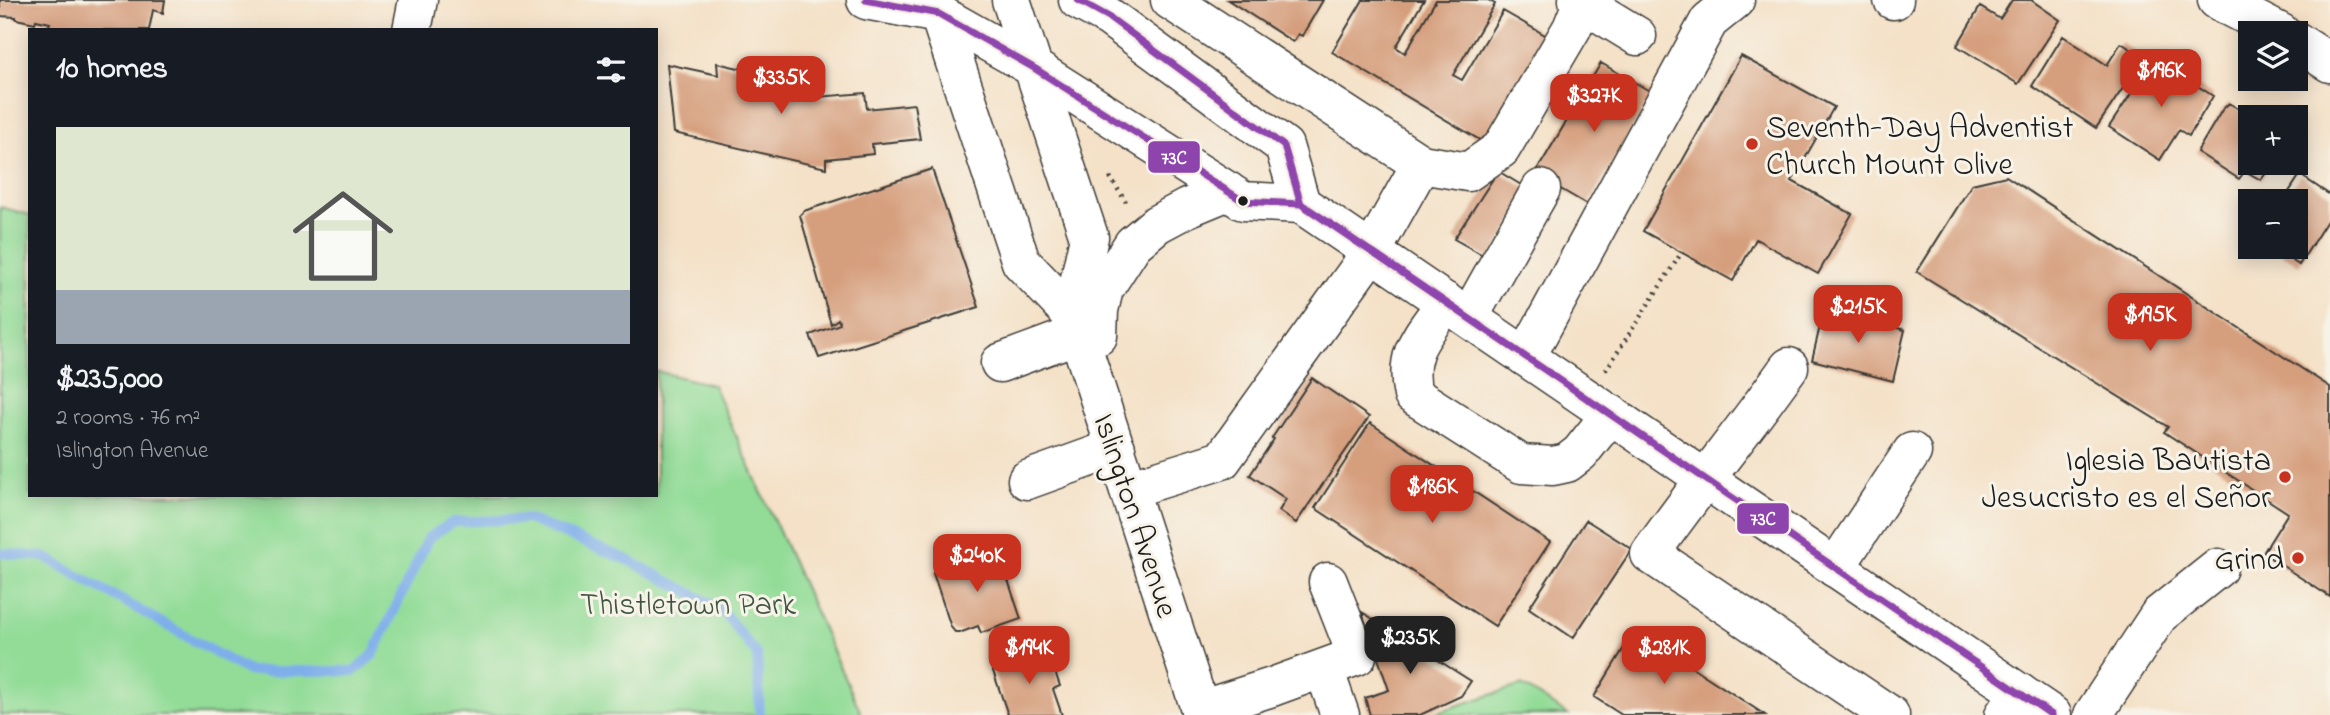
<!DOCTYPE html>
<meta charset="utf-8">
<style>
body{margin:0;font-family:"Indie Flower",sans-serif;background:#242831;color:#f1f3f6;height:100vh;display:flex;flex-direction:column;font-size:26px;white-space:nowrap}
*{box-sizing:border-box;margin:0}
p{font-size:23px;color:#9ea1a6}
.icon{flex:none;width:38px;height:38px;fill:none;stroke:currentColor;stroke-width:2;stroke-linecap:round;stroke-linejoin:round}
.map{position:relative;flex:1;overflow:hidden}
.drawer{position:absolute;left:28px;top:28px;width:630px;height:469px;display:flex;flex-direction:column;background:#171b24;border-radius:0px;box-shadow:0 4px 18px #0003}
.drawer>*{flex:none}
.controls{position:absolute;left:2238px;top:21px;display:grid;gap:14px}
.controls a{display:grid;place-items:center;width:70px;height:70px;border-radius:0px;background:#171b24;box-shadow:0 4px 18px #0003;font-size:35px}
.price{position:absolute;translate:-50% -60px;padding:0 16px;border-radius:14px;background:#c8321e;color:#fff;font-size:23px;line-height:46px;filter:drop-shadow(0 2px 4px #0008)}
.price::after{content:'';position:absolute;left:50%;top:42px;width:21px;height:16px;margin-left:-10px;background:inherit;clip-path:polygon(0 0,100% 0,50% 100%)}
.price.current{background:#222;color:#fff}
ul{padding:0;list-style:none}
li{display:grid;align-content:center;gap:14px;height:371px;padding:0 28px}
li+li{border-top:2px solid #363941}
li span{display:grid;place-items:center;height:217px;border-radius:0px;color:#555}
li>.icon{margin-inline-start:auto}
span .icon{width:126px;height:126px;fill:#fffc;stroke-width:1}
li b{font-size:30px}
h2{display:flex;justify-content:space-between;align-items:center;height:84px;padding:0 28px;font-size:30px}
.map>svg:first-child{display:block}
.green{fill:#92dc97;stroke:#577c5a;stroke-width:2}
.lines{fill:none;stroke-linecap:round;stroke-linejoin:round}
.stream{stroke:#7faeea;stroke-width:10}
.building{fill:#d59e7d}
.minor-casing{stroke:#3c3a36;stroke-width:41}
.major-casing{stroke:#3c3a36;stroke-width:41}
.path{stroke:#3c3a36;stroke-width:4.5;stroke-dasharray:2 5;stroke-linecap:butt}
.minor{stroke:#fff;stroke-width:38}
.major{stroke:#fff;stroke-width:38}
.bus-1-casing{stroke:#f7f3e8;stroke-width:12}
.bus-1{stroke:#8e44ad;stroke-width:7}
.poi-dot{fill:#c8321e;stroke:#f7f3e8;stroke-width:2.5}
.bus-dot{fill:#1c1c1c;stroke:#f7f3e8;stroke-width:2.5}
.labels{text-anchor:middle;stroke-width:6;stroke-linejoin:round;paint-order:stroke}
.poi-label{font-size:32px;fill:#1c1c1c;stroke:#f7f3e8;text-anchor:end}
.street-label{font-size:32px;fill:#1c1c1c;stroke:#f7f3e8}
.park-label{font-size:32px;fill:#3f5641;stroke:#f7f3e8}
.line-badge{stroke:#f7f3e8;stroke-width:2.5}
.badge-label{font-size:19px;text-anchor:middle;font-weight:bold;fill:#fff}
</style>
<div class="map">
<svg width="2330" height="715" viewBox="0 0 2330 715">
<rect width="100%" height="100%" fill="#f7f3e8"/>
<filter id="ink" filterUnits="userSpaceOnUse"><feTurbulence type="fractalNoise" baseFrequency=".0143" numOctaves="2"/><feDisplacementMap in="SourceGraphic" scale="14" xChannelSelector="R" yChannelSelector="G"/><feConvolveMatrix kernelMatrix="1 2 1 2 8 2 1 2 1" color-interpolation-filters="sRGB"/></filter>
<filter id="wash" filterUnits="userSpaceOnUse"><feTurbulence type="fractalNoise" baseFrequency=".00686" numOctaves="4" result="noise"/><feDisplacementMap in="SourceGraphic" scale="28" xChannelSelector="R" yChannelSelector="G"/><feGaussianBlur stdDeviation="1.57" result="paint"/><feColorMatrix in="noise" values="0 0 0 0 0 0 0 0 0 0 0 0 0 0 0 0 0 1.4 0 .05"/><feComposite in="paint" operator="in"/></filter>
<g filter="url(#wash)">
<rect width="100%" height="100%" fill="#f4e1c7"/>
<path class="green" d="M0,207l30,8v280h626v-124l57,14 149,330h-862z
M1522,685l46,30h-140z"/>
<g class="lines">
<path class="stream" d="M0,553l45,4 203,114h106l19,-16 56,-118 24,-15 75,-3 100,41 93,49 36,46 3,60"/>
</g>
<g id="blocks">
<path class="building" d="M0,0h165l-2,13 -10,-3 -4,20h-94l-7,-2 2,-5 -14,-3 -1,3 -19,-4v-2l-16,-1z
M1228,0h95l-21,36 -4,-2 -5,8z
M1363,0h61l-28,47 9,6 31,-53h52l7,4 -42,71 9,5 41,-69 49,28 -62,107 -158,-94z
M2012,0h19l29,20 -42,64 -61,-38 23,-39 20,12z
M2063,36l44,29 14,-22 23,14 -48,71 -64,-42z
M1741,56l93,51 -42,74 60,33 -34,60 -62,-35 -23,42 -90,-50z
M2155,58l58,38 -24,40 -10,-6 -19,30 -51,-33z
M717,63l99,23 2,11 47,-4 2,16 47,-5 6,35 -48,5 1,10 -47,5v9l-152,-35 -7,-69 51,11z
M1601,63l52,30 -65,112 -53,-31z
M2229,103l21,13v47h23l-12,17 -16,-9 -6,8 -42,-27 25,-42z
M932,169l47,138 -160,51 -9,-23 30,-11 -2,-5 -7,5 -31,-109 4,-4z
M1498,171l33,20 -41,68 -36,-20z
M2300,175l30,20v21l-31,49 -28,-18h25v-46h-13z
M2006,176l324,211v210l-67,-44 25,-40 -124,-81 4,-5 -251,-155 55,-88z
M2266,194l11,7h-15z
M2250,219v15l-6,-5z
M1824,309l81,21 -12,51 -81,-21z
M1312,378l57,39 -73,106 -17,-12 7,-12 -36,-24 24,-36 -2,-1z
M1370,423l180,119 -55,84 -180,-118z
M1586,520l46,29 -59,89 -44,-30z
M998,550l23,69 -40,14 -3,-7 -16,6h-7l-4,-5 -18,-54z
M1362,612l109,69 -10,15 -41,19h-50l-5,-17 24,-8z
M1635,630l130,85h-143l-28,-18z
M1047,649l13,37 -7,3 9,26h-54l-16,-47z"/>
</g>
</g>
<g filter="url(#ink)">
<use href="#blocks" fill-opacity="0" stroke="#3c3a36" stroke-width="2"/>
<g class="lines">
<g class="minor-casing">
<path id="minor" d="M1578,0l59,36
M1893,0h1
M2217,0l64,33
M412,30l6,-30
M2296,41l34,22
M1421,164l47,8 33,-23 71,-121 10,-25
M1446,302c-23,34 -43,49 -33,93l108,69 32,2 14,-3 13,-10 31,-39
M1469,317l72,-128
M1526,357l183,-336 26,-21
M1000,363l78,-29
M1789,367c-45,64 -95,124 -139,187l240,161
M1027,480l89,-32
M1129,489l93,-29 150,-209 49,-87 -251,-164
M1835,568l77,-116
M1324,669l16,46
M1200,710l72,-23 85,-31 -29,-74
M2004,715l16,-22
M2093,715l66,-100 59,-47"/>
</g>
<g class="major-casing">
<path id="major" d="M866,0l73,14 95,54 209,133 58,3 751,511
M1011,0l78,237 -17,78
M1078,0l31,17 175,129 17,58
M935,2l86,260 51,53 130,400
M1098,336l1,-26 5,-21 29,-45 24,-20 30,-16 41,-17"/>
</g>
<path class="path" d="M1110,177l16,25
M1606,370l76,-118"/>
<use href="#minor" class="minor"/>
<use href="#major" class="major"/>
<g class="bus-1-casing">
<path id="bus-1" d="M866,0l73,14 95,54 209,133 58,3 751,511
M1078,0l31,17 175,129 17,58 45,30"/>
</g>
<use href="#bus-1" class="bus-1"/>
</g>
</g>
<g class="poi-dot">
<circle cx="1752" cy="144" r="7"/>
<circle cx="2285" cy="477" r="7"/>
<circle cx="2298" cy="558" r="7"/>
</g>
<circle class="bus-dot" cx="1243" cy="201" r="6"/>
<g class="labels">
<g class="poi-label">
<text x="1766" y="137" text-anchor="start">Seventh-Day Adventist<tspan x="1766" dy="37">Church Mount Olive</tspan></text>
<text x="2271" y="470">Iglesia Bautista<tspan x="2271" dy="37">Jesucristo es el Señor</tspan></text>
<text x="2284" y="569">Grind</text>
</g>
<g class="street-label">
<text transform="translate(1137 515) rotate(72)" y="11">Islington Avenue</text>
</g>
<g class="park-label">
<text x="688" y="614">Thistletown Park</text>
</g>
</g>
<g class="line-badge">
<rect x="1147" y="140" width="54" height="34" rx="7" fill="#8e44ad"/>
<rect x="1736" y="502" width="54" height="33" rx="7" fill="#8e44ad"/>
</g>
<g class="badge-label">
<text x="1174" y="164">73C</text>
<text x="1763" y="525">73C</text>
</g>
</svg>
<div class="controls">
<a><svg class="icon" aria-label="layers" viewBox="0 0 24 24"><path d="M12 4l9 5-9 5-9-5zM3 14l9 5 9-5"/></svg></a>
<a>+</a>
<a>−</a>
</div>
<b class="price" style="left:2161px;top:109px">$196K</b>
<b class="price" style="left:781px;top:116px">$335K</b>
<b class="price" style="left:1594px;top:134px">$327K</b>
<b class="price" style="left:1858px;top:345px">$215K</b>
<b class="price" style="left:2150px;top:353px">$195K</b>
<b class="price" style="left:1432px;top:525px">$186K</b>
<b class="price" style="left:977px;top:594px">$240K</b>
<b class="price current" style="left:1410px;top:676px">$235K</b>
<b class="price" style="left:1029px;top:686px">$194K</b>
<b class="price" style="left:1664px;top:686px">$281K</b>
<section class="drawer">
<h2>10 homes<svg class="icon" aria-label="filters" viewBox="0 0 24 24"><path d="M4 7h16M4 17h16"/><circle cx="9" cy="7" r="2"/><circle cx="15" cy="17" r="2"/></svg></h2>
<ul>
<li><span style="background:linear-gradient(#dfe7d0 75%,#9aa5b1 0)"><svg class="icon" aria-label="home" viewBox="0 0 24 24"><path d="M3 11l9-7 9 7M6 9v11h12V9"/></svg></span><div><b>$235,000</b><p>2 rooms · 76 m²</p><p>Islington Avenue</p></div></li>
</ul>
</section>
</div>
